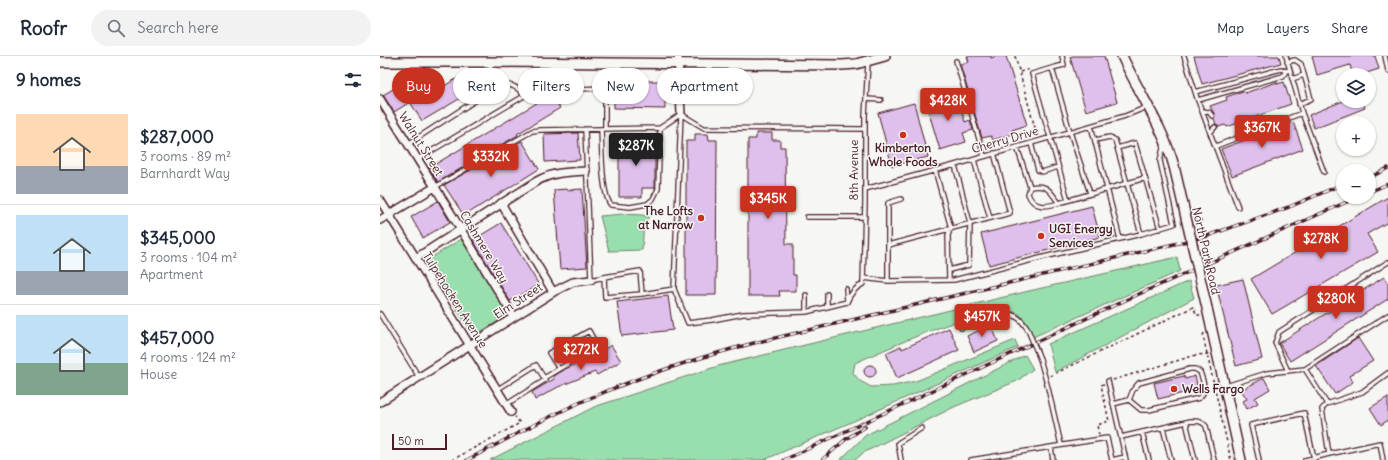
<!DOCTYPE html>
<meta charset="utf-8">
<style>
body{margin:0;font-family:Delius,sans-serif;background:#f2f2f3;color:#1f2937;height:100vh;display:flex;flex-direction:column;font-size:15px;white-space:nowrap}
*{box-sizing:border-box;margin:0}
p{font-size:13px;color:#747a83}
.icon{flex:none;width:22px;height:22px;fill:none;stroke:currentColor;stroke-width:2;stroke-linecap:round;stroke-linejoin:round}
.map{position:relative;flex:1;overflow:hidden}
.side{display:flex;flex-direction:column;background:#fff;width:380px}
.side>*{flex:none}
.top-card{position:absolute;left:12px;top:12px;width:380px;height:36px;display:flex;gap:8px}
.buttons{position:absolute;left:956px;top:12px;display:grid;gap:8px}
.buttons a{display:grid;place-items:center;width:40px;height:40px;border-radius:50%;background:#fff;box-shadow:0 1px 3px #0004;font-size:20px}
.scale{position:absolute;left:12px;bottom:10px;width:55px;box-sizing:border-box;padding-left:4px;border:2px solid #4a1f2b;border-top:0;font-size:11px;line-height:14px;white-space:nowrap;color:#4a1f2b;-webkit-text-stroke:3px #f6f6f2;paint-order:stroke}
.price{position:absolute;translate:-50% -34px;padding:0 9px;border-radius:4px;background:#c8321e;color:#fff;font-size:13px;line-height:26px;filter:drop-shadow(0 1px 2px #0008)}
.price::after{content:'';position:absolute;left:50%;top:24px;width:12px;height:9px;margin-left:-6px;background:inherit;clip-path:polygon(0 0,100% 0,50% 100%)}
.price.on{background:#222;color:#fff}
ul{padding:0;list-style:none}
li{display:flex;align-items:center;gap:12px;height:100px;padding:0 16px}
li+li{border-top:1px solid #e0e1e3}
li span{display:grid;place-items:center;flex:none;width:112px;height:80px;border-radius:0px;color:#555}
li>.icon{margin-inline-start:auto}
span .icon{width:48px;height:48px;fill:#fffc;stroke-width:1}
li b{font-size:17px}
h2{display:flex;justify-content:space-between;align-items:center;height:48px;padding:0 16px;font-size:17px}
.chip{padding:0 14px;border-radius:18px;background:#fff;box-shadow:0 1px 3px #0004;font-size:14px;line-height:36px}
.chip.on{background:#c8321e;color:#fff}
header{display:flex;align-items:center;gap:24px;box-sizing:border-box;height:56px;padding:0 20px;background:#fff;border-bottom:1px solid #e0e1e3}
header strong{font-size:19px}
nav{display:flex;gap:22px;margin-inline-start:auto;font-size:14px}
.search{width:280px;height:36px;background:#f2f2f3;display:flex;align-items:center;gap:10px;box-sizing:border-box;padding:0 14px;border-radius:22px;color:#747a83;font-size:15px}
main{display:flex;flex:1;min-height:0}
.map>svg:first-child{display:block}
.green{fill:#98dfad;stroke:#717f6c}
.building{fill:#dfbfeb;stroke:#4a1f2b}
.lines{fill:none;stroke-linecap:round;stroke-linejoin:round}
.lane-casing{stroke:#4a1f2b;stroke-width:6}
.street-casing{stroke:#4a1f2b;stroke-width:10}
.secondary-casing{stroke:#4a1f2b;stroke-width:12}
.path{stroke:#4a1f2b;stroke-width:1.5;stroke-dasharray:3 3;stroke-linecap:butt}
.lane{stroke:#f6f6f2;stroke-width:3.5}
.street{stroke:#f6f6f2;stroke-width:7}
.secondary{stroke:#f6f6f2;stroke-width:9}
.rail-casing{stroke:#4a1f2b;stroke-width:3.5}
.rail{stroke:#f6f6f2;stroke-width:2;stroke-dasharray:6;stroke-linecap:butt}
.lane-bridge-casing{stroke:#4a1f2b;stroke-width:6;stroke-linecap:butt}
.secondary-bridge-casing{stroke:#4a1f2b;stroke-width:12;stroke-linecap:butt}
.lane-bridge{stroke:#f6f6f2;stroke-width:3.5}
.secondary-bridge{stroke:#f6f6f2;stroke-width:9}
.poi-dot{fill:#c8321e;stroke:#f6f6f2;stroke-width:1.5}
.labels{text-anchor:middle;stroke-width:3;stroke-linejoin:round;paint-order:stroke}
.street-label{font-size:12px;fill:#4a1f2b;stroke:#f6f6f2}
.poi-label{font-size:12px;font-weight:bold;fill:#4a1f2b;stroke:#f6f6f2;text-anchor:start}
</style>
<header>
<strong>Roofr</strong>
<div class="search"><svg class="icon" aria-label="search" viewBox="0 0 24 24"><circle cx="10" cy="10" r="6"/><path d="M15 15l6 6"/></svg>Search here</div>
<nav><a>Map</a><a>Layers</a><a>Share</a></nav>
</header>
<main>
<section class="side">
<h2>9 homes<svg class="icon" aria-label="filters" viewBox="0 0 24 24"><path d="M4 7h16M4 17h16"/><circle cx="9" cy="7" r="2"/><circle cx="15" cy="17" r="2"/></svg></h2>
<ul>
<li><span style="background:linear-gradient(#ffd9b3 65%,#9aa5b1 0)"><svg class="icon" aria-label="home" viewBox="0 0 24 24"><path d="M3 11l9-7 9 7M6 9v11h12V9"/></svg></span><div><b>$287,000</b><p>3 rooms · 89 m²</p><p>Barnhardt Way</p></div></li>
<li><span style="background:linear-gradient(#bfe0f5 70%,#9aa5b1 0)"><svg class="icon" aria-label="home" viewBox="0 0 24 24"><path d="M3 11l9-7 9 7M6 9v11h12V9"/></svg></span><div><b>$345,000</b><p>3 rooms · 104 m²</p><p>Apartment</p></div></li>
<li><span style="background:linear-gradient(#bfe0f5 60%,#7fa58c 0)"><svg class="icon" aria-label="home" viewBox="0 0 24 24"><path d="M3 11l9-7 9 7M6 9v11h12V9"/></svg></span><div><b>$457,000</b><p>4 rooms · 124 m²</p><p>House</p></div></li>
</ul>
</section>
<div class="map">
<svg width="1008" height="404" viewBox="0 0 1008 404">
<rect width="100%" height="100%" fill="#f6f6f2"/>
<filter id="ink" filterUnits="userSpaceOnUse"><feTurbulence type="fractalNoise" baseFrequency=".025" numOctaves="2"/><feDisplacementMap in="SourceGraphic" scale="8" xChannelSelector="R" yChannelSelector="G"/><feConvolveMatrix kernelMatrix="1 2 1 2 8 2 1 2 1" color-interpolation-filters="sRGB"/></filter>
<g filter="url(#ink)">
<path class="green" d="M243,158l19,1 7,2 -5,6 -2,27 -33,1 -9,-35z
M81,183l47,76 -34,21 -48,-75z
M797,201l3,14 -147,66c-4,-8 -7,-18 -14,-23 -24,-16 -137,37 -164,49l-2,10 7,8 11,6 22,-1 23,-5 99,-41 3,7 -155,70 -99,43h-274l104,-53 124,-41 311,-75z
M809,225l5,17 -139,74 -7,-28z
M645,299l8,14 -16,12 -63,26 -91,46 -8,7h-15l26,-25z"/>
<path class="building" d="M587,0h24v2l5,-2h10l21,69 -15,5 1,4 -20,6 -2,-4 -9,2 -22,-74 9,-2z
M693,0h31l13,46 -31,9 -16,-54z
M814,0h85l2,7 -79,21z
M932,0h63l4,13 -19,6h-7l-3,-10 -33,10z
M170,14l6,8h14v3h3l-2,21 -15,-1 4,7 -43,26 1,1 -80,47 -9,-14 111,-67 -14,-23 9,-5 3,4z
M81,20l10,16 -49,29 -12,-19 -16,10 -11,-17 17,-10 -3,-5 29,-1 8,13z
M234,25h51v28l-51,-1z
M897,26v2l7,-2 7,22 -64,23 -2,-2 -7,2 -2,-3 -2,-5 1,-4 -5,-9 17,-6 -1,-3 17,-6 2,2z
M577,38l8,28 5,-2 3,10 -10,3 3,9 -26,8 -14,-47z
M963,45h19l3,7 -51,20 -5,-13z
M534,47l14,54 -36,9 -14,-53z
M913,66l10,27 -71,27 -11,-27z
M198,77l2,27 -35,2 -1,-28z
M376,77h16v7h8v7h5l1,97h7v31h3v16h-17l1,5h-32v-157h8z
M315,78h13l1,6h8l-1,155h-30v-154h9z
M239,83h36v49h-13v9h-23z
M142,85l17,28 -75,47 -20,-31z
M187,133v1l15,-1 5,78 -27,2 -6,-79z
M1008,141v25l-21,12 11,18 -106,62 -21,-35z
M58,145l12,21 -27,16 -12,-21z
M712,150l8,31 -111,28 -8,-31z
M121,167l38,62 -29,16 -37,-61z
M1004,221l4,7v15l-98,62 -11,-18z
M863,223l19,80 -26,7 -20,-81z
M288,240l5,34 -51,6 -5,-34z
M611,269l7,16 -24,11 -7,-16z
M569,272l10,22 -62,28 -11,-25 15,-7 1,3z
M978,282l15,23 -24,15 4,6 -18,12 -19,-28z
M231,289l10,16 -24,14 -2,-3 -37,15 -23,13 -3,-8 22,-13 -1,-3 10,-6 18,-8 1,2z
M484 315a6 6 0 1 1 12 0a6 6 0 1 1-12 0Z
M804,320l1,3 10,-3 3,12 -11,2 1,2 -30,7 -4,-16z
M884,322l6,11 -15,9 3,5 -11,6 -4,-8 4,-2 -6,-9z
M1008,341v23l-7,5 -11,-17z"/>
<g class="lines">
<g class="lane-casing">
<path id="lane" d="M682,0l2,9 -12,3 18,64 20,61
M804,0l13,42 41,109
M906,0l16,57 22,59
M1005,0l3,15
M576,5l28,95
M907,6l8,-2 6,4 10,35 -12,5
M672,12l-20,6 36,126
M912,23l12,-4
M198,33l27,-1v41
M815,36l86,-23 5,2 3,-1
M486,43l15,1
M818,44l85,-24 3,-5
M822,55l7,1 3,4
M301,58l-7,175 14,34 24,-3 31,-6 63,-2 41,-10
M301,58l23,14 161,1
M711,70l29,113
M205,73l6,151 13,-3
M221,73c1,16 0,65 10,76l19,2 17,-3 6,-5 5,-10 2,-61
M830,77l5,-6
M715,84l15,-3 5,3 26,94
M651,87l7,27 4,2 16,-5
M28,88l93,-60
M836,90l86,-33
M637,91l13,40 -2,7c6,15 18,13 31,9 -10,-13 -11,-19 -29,-16
M737,92l18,-5 25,86
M38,103l106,-63c-9,-14 -18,-10 -33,-15l-1,-18
M594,104l16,58
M555,114l16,58 -3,7 1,45
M55,131l97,-56 8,-1 120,-2 21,-14
M485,133l90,-24 170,-49 22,-9
M679,147l86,-25
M427,161h58
M508,189l122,-32 -16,-60
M569,214l20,-5 1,-42 -15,-58
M483,222l25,3 66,-1 90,-23 97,-23 33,-10 -14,-63 4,-17
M508,225v-78l13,-4
M466,233l1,12
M262,238l-2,-23 -36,6 1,20 37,-3 32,-5
M447,238v13
M426,239v17
M467,246c3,-8 8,-14 16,-18l2,-81v-87l3,-54
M0,258l39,63
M581,272c13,-5 41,-19 54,-12 6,3 10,9 13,14
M660,303l8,29 13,57
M810,313h5l5,3c3,9 8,19 -1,26l-50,12h-8l-12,-10 4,-10 6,-7z
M925,313l83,-54
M908,315l-13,-28 4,-11 109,-70
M164,322l53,-32 -8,-15 -40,22 10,16
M728,325l18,79
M846,330l41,-13 38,-4 22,35 -5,5 7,45 -24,6
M118,333l38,-24 8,13 1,2 -38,24
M733,348l16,-4
M947,348l35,-12 26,-19
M806,366l9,38
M783,372l8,32
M762,376l7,28
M741,381l70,-16c7,0 11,0 15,5l8,34
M671,391l56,-9 5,22 13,-3
M949,398l51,-11 3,17
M521,404l-3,-17 24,-15
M591,404l80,-13 2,13
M879,404l-8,-35 53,-12 10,46"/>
</g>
<g class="street-casing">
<path id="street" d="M298,0l3,58
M0,43l55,88 -55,33
M55,131l79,130
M0,144l131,212
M121,147l52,89
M36,202l121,-77c17,-9 30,-9 49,-10
M0,346l175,-111 18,-9 18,-2"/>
</g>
<g class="secondary-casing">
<path id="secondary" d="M742,0c17,37 41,71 52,110
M0,6h110l352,3 14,-1 29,-8
M827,252l34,152"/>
</g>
<path class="path" d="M635,0l22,79
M640,16l10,-3
M814,165l8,-1
M824,277l-1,3 28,124
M670,320l143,-69 4,8h4
M733,324l83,-25 13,-1
M719,379l-2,-10 12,-4 -8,-36 3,-1
M72,404l68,-37 -5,-6"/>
<use href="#lane" class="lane"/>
<use href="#street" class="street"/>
<use href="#secondary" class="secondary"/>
<g class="rail-casing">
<path id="rail" d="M989,122l19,-10
M989,136l19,-8
M87,404c43,-22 84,-46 128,-64 52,-22 105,-39 159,-53l450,-106 85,-30 54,-23
M404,404l346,-162 228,-101
M442,404l24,-21 19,-12"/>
</g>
<use href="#rail" class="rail"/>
<g class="lane-bridge-casing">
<path id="lane-bridge" d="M648,274l12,29"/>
</g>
<g class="secondary-bridge-casing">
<path id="secondary-bridge" d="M794,110l33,142"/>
</g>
<use href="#lane-bridge" class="lane-bridge"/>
<use href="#secondary-bridge" class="secondary-bridge"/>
</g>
</g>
<g class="poi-dot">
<circle cx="523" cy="79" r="4"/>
<circle cx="321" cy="162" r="4"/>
<circle cx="661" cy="180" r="4"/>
<circle cx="794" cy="333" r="4"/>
</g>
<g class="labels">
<g class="street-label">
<text transform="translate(625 84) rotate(-16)" y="4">Cherry Drive</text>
<text transform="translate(41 88) rotate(58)" y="4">Walnut Street</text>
<text transform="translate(474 114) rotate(-90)" y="4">8th Avenue</text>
<text transform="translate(104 191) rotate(59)" y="4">Cashmere Way</text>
<text transform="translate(826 195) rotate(77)" y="4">North Park Road</text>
<text transform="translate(75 244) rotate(58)" y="4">Tulpehocken Avenue</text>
<text transform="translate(138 245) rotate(-33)" y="4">Elm Street</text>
</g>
<g class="poi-label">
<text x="523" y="96" text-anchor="middle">Kimberton<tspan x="523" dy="14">Whole Foods</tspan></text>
<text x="313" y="159" text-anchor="end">The Lofts<tspan x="313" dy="14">at Narrow</tspan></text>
<text x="669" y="177">UGI Energy<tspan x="669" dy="14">Services</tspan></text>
<text x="802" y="337">Wells Fargo</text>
</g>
</g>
</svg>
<div class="buttons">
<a><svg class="icon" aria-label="layers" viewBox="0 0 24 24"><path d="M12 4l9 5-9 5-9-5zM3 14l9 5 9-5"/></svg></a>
<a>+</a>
<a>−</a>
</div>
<div class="scale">50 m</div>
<b class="price" style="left:568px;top:66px">$428K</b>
<b class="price" style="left:882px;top:93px">$367K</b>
<b class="price on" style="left:256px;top:111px">$287K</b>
<b class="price" style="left:111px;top:122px">$332K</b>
<b class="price" style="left:388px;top:164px">$345K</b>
<b class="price" style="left:941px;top:204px">$278K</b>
<b class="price" style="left:956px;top:264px">$280K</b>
<b class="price" style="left:602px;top:282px">$457K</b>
<b class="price" style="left:201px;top:315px">$272K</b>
<div class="top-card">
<a class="chip on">Buy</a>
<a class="chip">Rent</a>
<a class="chip">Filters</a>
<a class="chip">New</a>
<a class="chip">Apartment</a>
</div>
</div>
</main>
